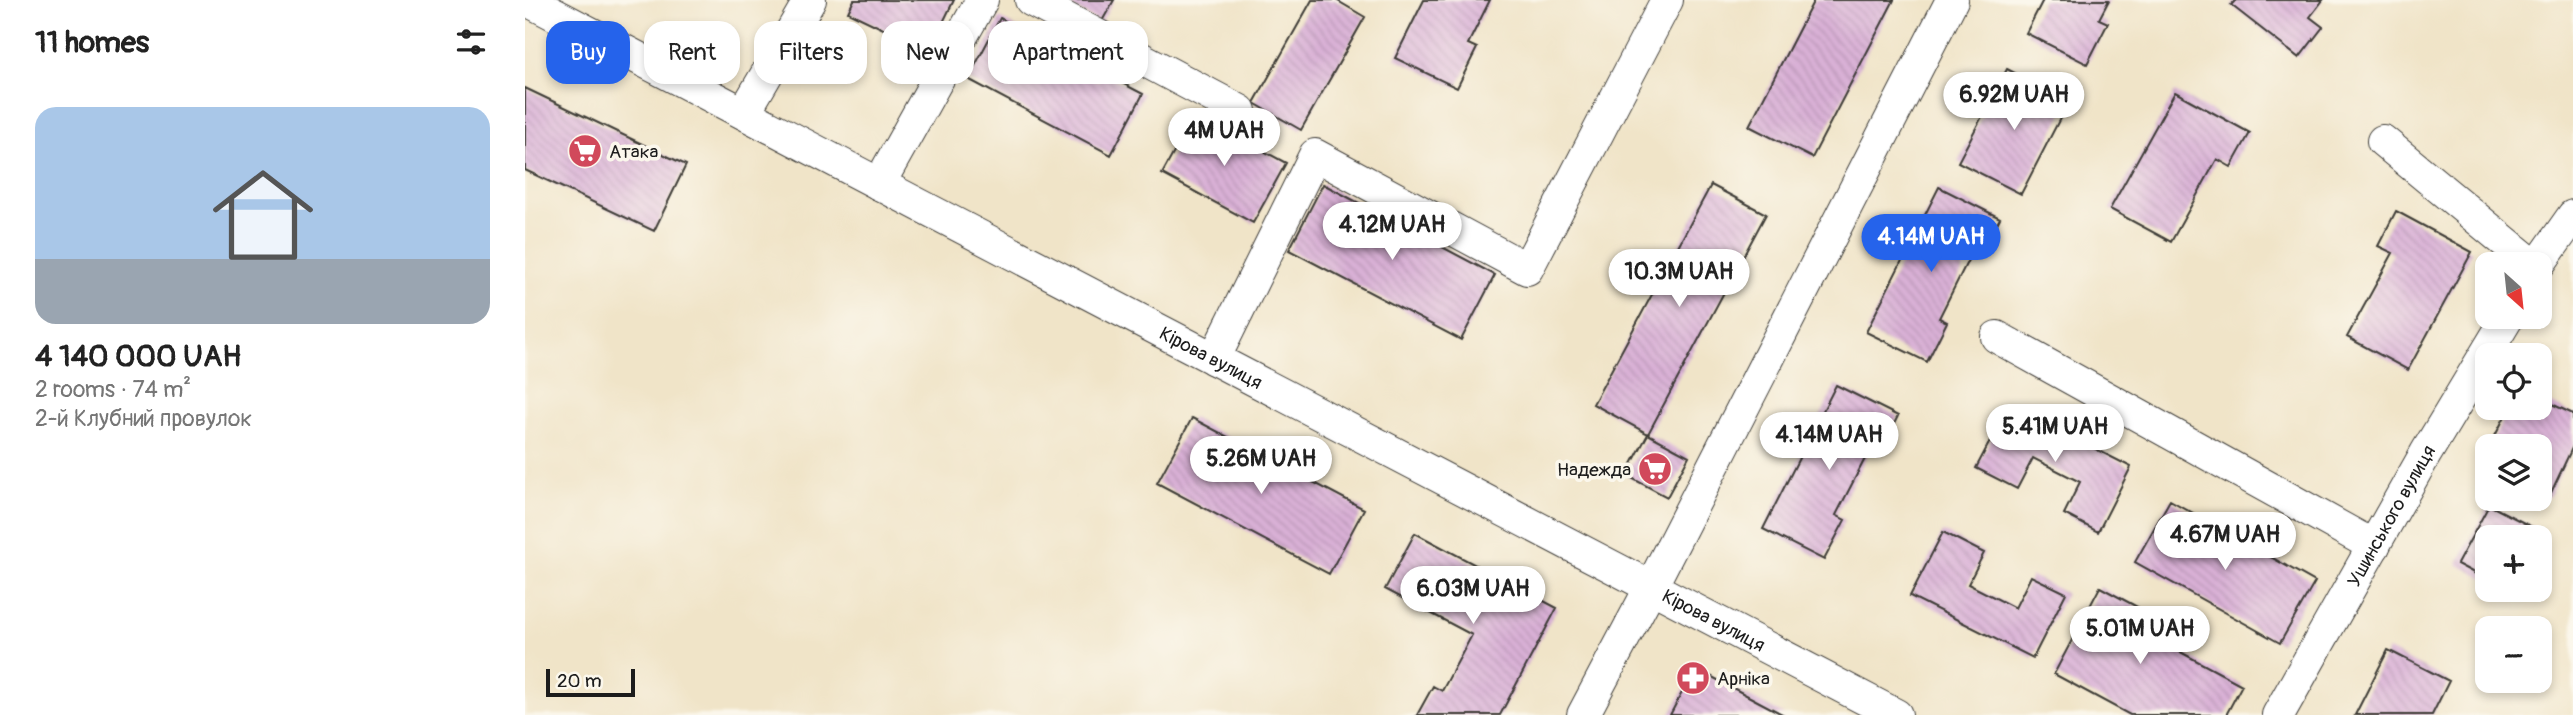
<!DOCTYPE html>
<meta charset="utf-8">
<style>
body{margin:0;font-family:Pangolin,sans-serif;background:#f2f2f2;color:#222;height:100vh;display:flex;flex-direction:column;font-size:26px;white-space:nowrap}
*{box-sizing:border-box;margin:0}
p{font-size:23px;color:#767676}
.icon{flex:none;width:38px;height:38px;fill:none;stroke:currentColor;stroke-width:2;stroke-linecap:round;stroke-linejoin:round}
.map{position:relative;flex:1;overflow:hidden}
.sheet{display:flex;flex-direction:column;background:#fff;width:525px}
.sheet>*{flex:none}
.top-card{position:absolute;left:21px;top:21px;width:665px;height:63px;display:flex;gap:14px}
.needle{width:46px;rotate:153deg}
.tools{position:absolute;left:1950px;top:252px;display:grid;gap:14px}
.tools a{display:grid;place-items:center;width:77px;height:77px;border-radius:14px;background:#fff;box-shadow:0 4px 10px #0003;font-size:35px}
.scale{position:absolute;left:21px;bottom:18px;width:89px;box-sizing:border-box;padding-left:7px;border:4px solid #1c1c1c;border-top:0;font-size:19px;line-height:24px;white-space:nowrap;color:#1c1c1c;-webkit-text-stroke:5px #fbf7ec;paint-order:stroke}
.price{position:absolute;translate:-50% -60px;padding:0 16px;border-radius:24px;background:#fff;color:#222;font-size:23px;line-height:46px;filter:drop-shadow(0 2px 4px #0008)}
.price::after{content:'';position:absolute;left:50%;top:42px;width:21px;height:16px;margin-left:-10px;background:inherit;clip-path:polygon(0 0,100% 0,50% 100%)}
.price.current{background:#2563eb;color:#fff}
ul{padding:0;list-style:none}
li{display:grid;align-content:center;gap:14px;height:371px;padding:0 35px}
li span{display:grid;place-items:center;height:217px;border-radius:21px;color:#555}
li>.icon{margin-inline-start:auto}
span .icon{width:126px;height:126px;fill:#fffc;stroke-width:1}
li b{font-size:30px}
h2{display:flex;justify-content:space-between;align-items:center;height:84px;padding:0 35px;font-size:30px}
.chip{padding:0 24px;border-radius:21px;background:#fff;box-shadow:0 4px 10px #0003;font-size:24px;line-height:63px}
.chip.current{background:#2563eb;color:#fff}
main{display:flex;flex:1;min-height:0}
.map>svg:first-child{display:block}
.building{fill:url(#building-back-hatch)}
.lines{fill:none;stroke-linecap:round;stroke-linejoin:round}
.minor-casing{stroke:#3c3a36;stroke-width:34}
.minor{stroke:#fff;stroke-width:32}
.labels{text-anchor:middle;stroke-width:7;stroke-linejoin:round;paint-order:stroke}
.poi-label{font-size:19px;fill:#1c1c1c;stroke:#fbf7ec;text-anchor:start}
.street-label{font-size:19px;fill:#1c1c1c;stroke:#fbf7ec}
</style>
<main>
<section class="sheet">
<h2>11 homes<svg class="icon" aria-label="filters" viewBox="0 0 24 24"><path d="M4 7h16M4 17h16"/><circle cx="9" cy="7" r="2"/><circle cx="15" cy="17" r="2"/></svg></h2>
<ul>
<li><span style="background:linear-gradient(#a9c7e8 70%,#9aa5b1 0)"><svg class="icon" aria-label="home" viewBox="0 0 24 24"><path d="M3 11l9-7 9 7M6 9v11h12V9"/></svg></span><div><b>4 140 000 UAH</b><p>2 rooms · 74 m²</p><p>2-й Клубний провулок</p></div></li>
</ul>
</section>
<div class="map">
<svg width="2048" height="715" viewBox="0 0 2048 715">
<defs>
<pattern id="building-back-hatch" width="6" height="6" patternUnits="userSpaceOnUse" patternTransform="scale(1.75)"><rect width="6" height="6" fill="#d9b0d6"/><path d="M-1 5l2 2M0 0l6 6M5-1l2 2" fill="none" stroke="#ba97b7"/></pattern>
</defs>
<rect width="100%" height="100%" fill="#fbf7ec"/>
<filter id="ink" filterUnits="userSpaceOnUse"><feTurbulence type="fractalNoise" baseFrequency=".0143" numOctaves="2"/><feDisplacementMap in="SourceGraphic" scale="14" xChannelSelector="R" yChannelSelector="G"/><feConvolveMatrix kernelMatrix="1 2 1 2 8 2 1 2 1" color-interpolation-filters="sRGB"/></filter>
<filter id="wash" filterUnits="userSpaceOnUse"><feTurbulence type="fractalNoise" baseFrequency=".00686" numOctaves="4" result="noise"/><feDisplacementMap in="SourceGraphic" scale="28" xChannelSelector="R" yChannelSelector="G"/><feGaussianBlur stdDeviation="1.57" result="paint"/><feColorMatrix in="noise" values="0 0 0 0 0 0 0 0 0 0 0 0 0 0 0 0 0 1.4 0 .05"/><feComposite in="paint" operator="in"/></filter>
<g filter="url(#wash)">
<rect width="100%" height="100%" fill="#f0e4c8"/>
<g id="blocks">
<path class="building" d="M329,0h100l-25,51 -81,-39z
M534,0h55l-13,23z
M787,0h24l29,17 -64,113 -47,-27z
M899,0h66l-22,44 9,4 -20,40 -62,-30z
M1289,0h80l-82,158 -63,-32z
M1518,0h66l-10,19 9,4 -21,41 -61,-31z
M1711,0h87l-13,17 13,10 -24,31 -68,-53z
M475,18l37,20 -5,9 66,35 5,-9 40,21 -32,61 -143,-76z
M1482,69l62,32 -48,93 -63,-32z
M0,88l161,77 -32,66 -129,-61z
M1650,92l75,41 -19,34 -14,-8 -46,83 -61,-33z
M670,114l91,49 -33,60 -91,-49z
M798,184l172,91 -34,65 -172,-90z
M1186,185l55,29 -118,220 -55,-30z
M1414,187l61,31 -19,38 -9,-4 -33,66 8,4 -20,40 -61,-30z
M1871,211l76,41 -64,118 -61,-33 46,-84 -15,-7z
M1311,385l62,31 -19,38 -9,-5 -34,66 9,5 -21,40 -61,-31z
M2014,398l34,16v32l-24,51 -10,-5v-46h-49l19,-38h30z
M1484,405l122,62 -33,65 -34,-18 16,-32 -47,-24 -16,31 -41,-21z
M667,418l172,91 -35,65 -172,-91z
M1123,434l41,22 -22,41 -41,-22z
M1645,500l145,82 -35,61 -145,-81z
M1964,505l45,23 -5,9h-42v43l-30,-16z
M1418,532l41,21 -16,31 47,24 16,-32 35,17 -33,65 -123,-62z
M890,533l142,75 -57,107h-83l16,-29 9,5 30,-56 -87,-46z
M1575,587l54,29 -9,17 97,52 -16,30h-96l-76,-41z
M1863,650l61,31 -17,34h-77z
M1170,668l89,47h-114z"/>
</g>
</g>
<g filter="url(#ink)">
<use href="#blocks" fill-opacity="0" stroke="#3c3a36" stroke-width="2"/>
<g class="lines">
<g class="minor-casing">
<g id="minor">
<path id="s1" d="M2,0l1369,715"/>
<path d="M506,0l209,111"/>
<path d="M219,113l66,-113"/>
<path d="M1858,141l149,123"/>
<path d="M354,184l103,-184"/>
<path d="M2014,264l34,-48"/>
<path d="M1472,337l377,209"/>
<path d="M689,359l101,-204 212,114 140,-269"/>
<path d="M1058,715l68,-128 301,-587"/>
<path id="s2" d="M1753,715l148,-262 82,-136"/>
</g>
</g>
<use href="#minor" class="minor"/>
</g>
</g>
<defs>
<g id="supermarket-disc" transform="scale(1.75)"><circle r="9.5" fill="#d1495b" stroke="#fbf7ec"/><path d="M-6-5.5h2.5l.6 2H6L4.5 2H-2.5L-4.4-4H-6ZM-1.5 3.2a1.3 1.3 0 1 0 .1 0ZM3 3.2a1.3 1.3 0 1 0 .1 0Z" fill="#fff"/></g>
<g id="pharmacy-disc" transform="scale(1.75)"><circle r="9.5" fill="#d1495b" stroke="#fbf7ec"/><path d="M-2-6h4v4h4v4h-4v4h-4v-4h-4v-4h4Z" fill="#fff"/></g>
</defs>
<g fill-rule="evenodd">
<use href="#supermarket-disc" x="60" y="151"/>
<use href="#supermarket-disc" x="1130" y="469"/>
<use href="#pharmacy-disc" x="1168" y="678"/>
</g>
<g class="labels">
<g class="poi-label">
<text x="84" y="158">Атака</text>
<text x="1106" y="476" text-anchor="end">Надежда</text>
<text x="1192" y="685">Арніка</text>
</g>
<g class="street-label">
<text dy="7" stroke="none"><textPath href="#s1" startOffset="772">Кірова вулиця</textPath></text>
<text dy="7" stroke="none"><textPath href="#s2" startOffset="229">Ушинського вулиця</textPath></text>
<text dy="7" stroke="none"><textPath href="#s1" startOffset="1339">Кірова вулиця</textPath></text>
</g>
</g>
</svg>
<div class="tools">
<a><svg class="needle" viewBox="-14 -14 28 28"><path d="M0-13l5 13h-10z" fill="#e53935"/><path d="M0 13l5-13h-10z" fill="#767676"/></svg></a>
<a><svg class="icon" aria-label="locate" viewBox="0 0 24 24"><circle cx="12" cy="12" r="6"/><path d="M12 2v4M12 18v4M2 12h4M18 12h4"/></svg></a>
<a><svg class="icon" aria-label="layers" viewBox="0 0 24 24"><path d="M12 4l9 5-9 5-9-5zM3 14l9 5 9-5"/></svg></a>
<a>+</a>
<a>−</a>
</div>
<div class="scale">20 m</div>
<b class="price" style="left:1489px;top:132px">6.92M UAH</b>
<b class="price" style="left:699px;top:168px">4M UAH</b>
<b class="price" style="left:867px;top:262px">4.12M UAH</b>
<b class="price current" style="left:1406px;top:274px">4.14M UAH</b>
<b class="price" style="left:1154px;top:309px">10.3M UAH</b>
<b class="price" style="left:1530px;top:464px">5.41M UAH</b>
<b class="price" style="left:1304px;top:472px">4.14M UAH</b>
<b class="price" style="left:736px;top:496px">5.26M UAH</b>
<b class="price" style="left:1700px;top:572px">4.67M UAH</b>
<b class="price" style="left:948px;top:626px">6.03M UAH</b>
<b class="price" style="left:1615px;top:666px">5.01M UAH</b>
<div class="top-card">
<a class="chip current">Buy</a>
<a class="chip">Rent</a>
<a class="chip">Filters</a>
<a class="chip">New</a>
<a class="chip">Apartment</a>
</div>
</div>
</main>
